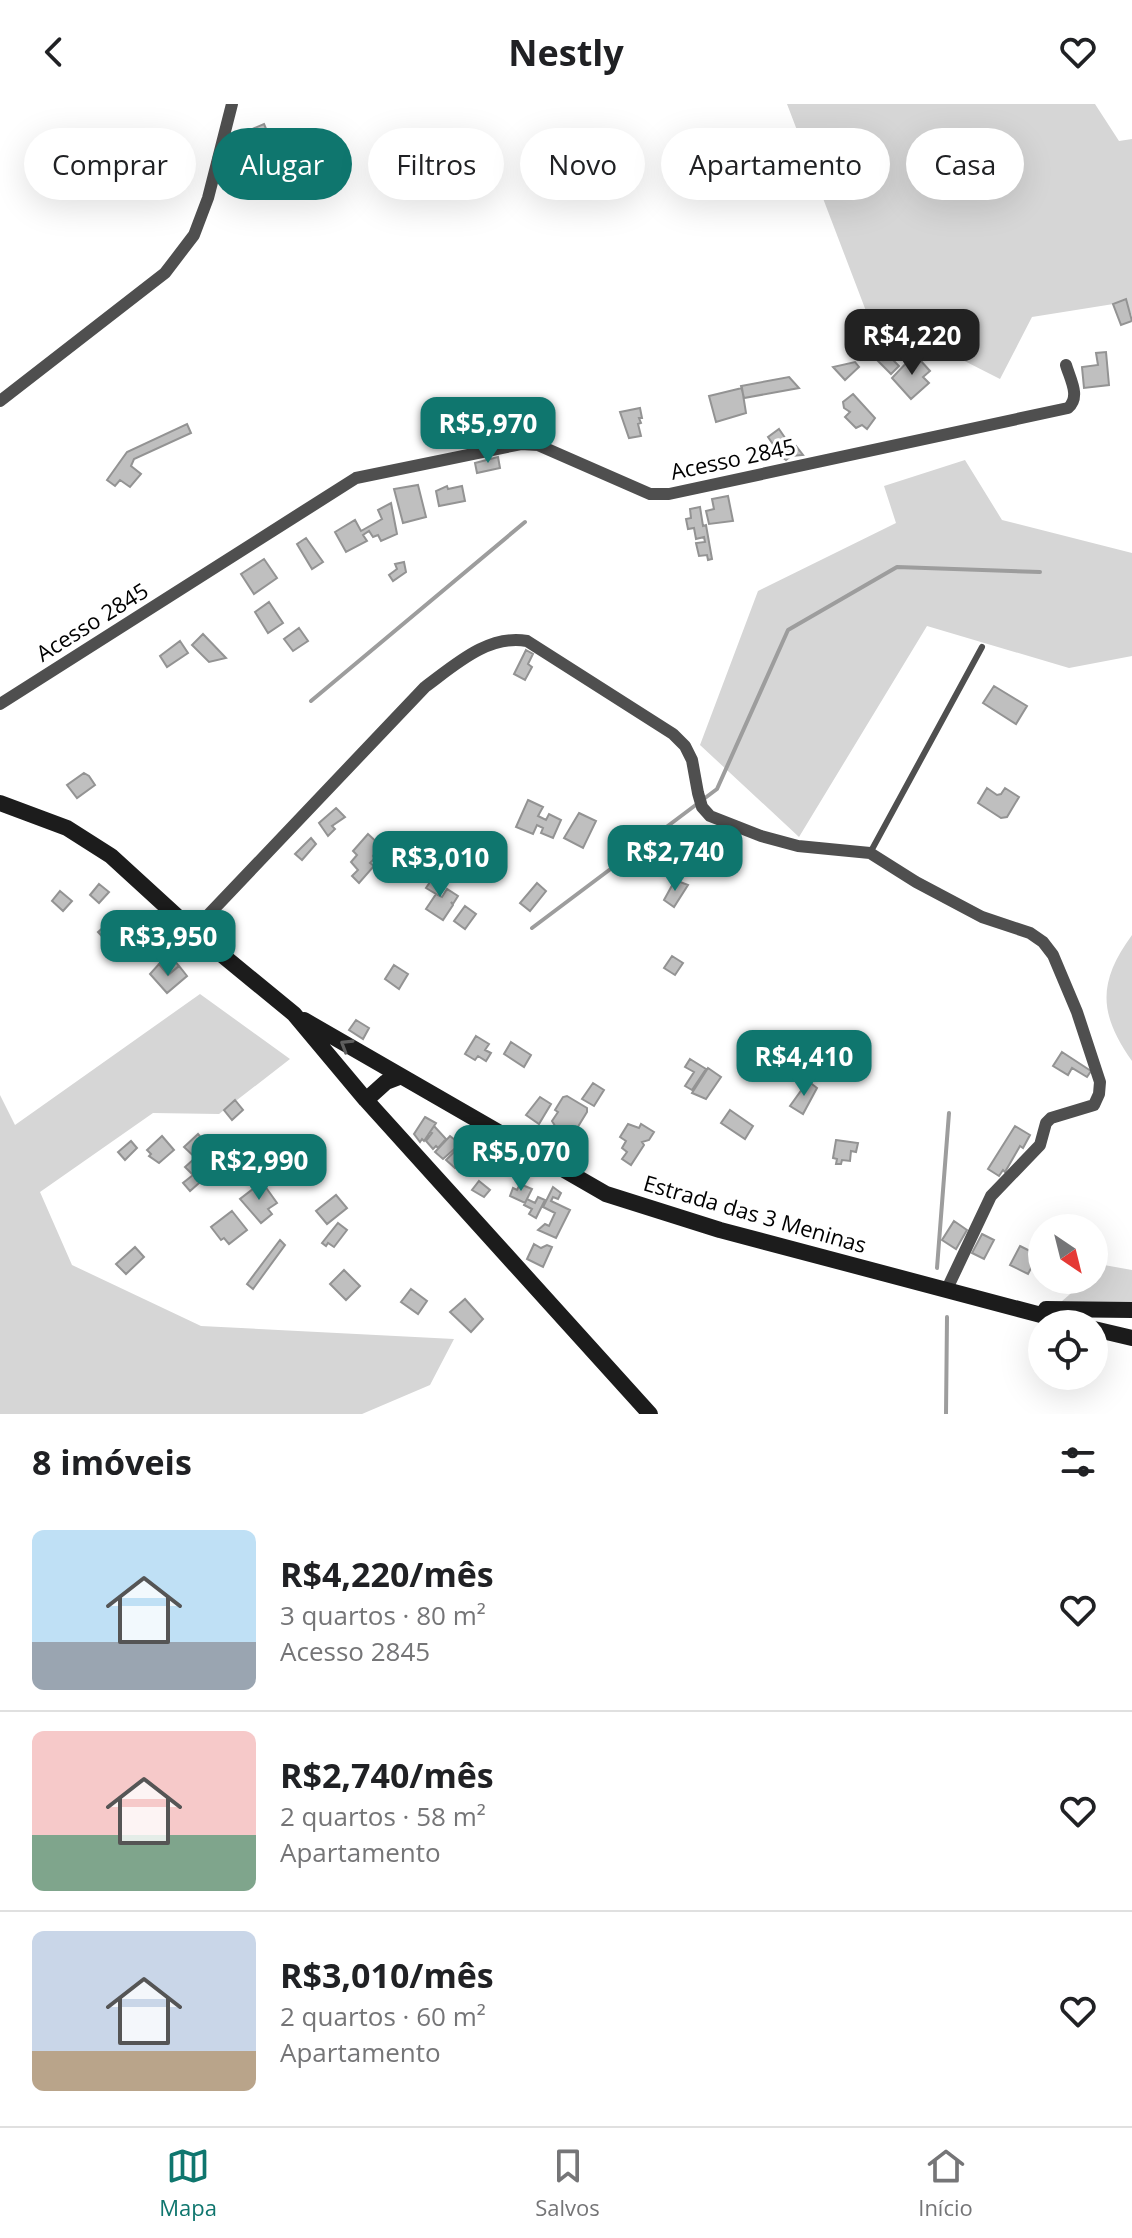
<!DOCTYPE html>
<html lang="pt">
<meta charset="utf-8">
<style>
body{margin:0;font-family:"Open Sans",sans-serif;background:#f6f6f6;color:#202124;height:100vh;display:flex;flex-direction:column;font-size:30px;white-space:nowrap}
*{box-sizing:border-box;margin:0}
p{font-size:26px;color:#757577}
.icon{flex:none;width:44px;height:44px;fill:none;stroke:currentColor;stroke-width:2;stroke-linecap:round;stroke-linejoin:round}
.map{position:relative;height:1310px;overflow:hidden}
.side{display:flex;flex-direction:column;background:#fff;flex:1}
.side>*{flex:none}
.hud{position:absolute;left:24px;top:24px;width:1084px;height:72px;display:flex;gap:16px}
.needle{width:52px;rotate:145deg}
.tools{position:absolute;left:1028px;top:1110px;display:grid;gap:16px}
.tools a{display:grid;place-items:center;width:80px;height:80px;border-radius:50%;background:#fff;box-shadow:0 8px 32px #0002;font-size:40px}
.price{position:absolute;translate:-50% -68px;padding:0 18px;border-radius:16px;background:#0f766e;color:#fff;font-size:26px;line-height:52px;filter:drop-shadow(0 2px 4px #0008)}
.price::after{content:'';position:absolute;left:50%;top:48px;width:24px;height:18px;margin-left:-12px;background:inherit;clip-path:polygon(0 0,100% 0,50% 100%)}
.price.active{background:#222;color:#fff}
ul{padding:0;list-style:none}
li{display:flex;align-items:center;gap:24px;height:200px;padding:0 32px}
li+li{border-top:2px solid #e0e0e0}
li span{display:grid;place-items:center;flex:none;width:224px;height:160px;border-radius:12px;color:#555}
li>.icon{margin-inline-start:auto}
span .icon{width:96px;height:96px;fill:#fffc;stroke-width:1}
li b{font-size:34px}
h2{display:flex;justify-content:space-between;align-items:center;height:96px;padding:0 32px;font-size:34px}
.chip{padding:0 28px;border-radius:36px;background:#fff;box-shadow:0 8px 32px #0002;font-size:28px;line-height:72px}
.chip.active{background:#0f766e;color:#fff}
header{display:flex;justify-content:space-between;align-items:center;height:104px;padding:0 32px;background:#fff;font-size:36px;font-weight:700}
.dock{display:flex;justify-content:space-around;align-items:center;height:112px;border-top:2px solid #e0e0e0;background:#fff;font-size:22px;color:#757577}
.dock a{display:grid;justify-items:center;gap:4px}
.dock .active{color:#0f766e}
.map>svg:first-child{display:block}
.green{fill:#d6d6d6}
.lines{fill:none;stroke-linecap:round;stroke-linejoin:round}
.stream{stroke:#9d9d9d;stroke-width:4}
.building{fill:#bfbfbf;stroke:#939393;stroke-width:2}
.service{stroke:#4f4f4f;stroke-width:6}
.minor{stroke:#4f4f4f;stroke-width:12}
.secondary{stroke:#1c1c1c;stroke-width:16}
.oneway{stroke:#606060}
.labels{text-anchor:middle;stroke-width:6;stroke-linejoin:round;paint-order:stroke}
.street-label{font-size:22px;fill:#000;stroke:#fff}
</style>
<header><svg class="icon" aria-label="back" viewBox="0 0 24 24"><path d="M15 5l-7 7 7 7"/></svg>Nestly<svg class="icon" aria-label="heart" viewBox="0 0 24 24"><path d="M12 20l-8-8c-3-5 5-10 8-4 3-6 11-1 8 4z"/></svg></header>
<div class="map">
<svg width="1132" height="1310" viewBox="0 0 1132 1310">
<rect width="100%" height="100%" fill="#fff"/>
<path class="green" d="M787,0h308l24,37 13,-2v177l-6,-14 -94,15 -32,62 -134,-68z
M965,356l37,60 130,33v103l-63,12 -142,-42 -128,211 -99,-92 58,-154 138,-68 -12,-37z
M1132,831v126c-33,-47 -35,-78 0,-126z
M200,890l90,65 -71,55 -66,-1 -113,79 32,73 129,61 253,13 -24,46 -68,29h-362v-319l15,30z
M1104,1161l28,5v33l-71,-1 25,-22h8v-7z"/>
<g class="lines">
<path class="stream" d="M311,597l214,-179
M532,824l185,-139 71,-159 109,-63 143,5
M937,1164l12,-155
M946,1310l1,-97"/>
</g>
<path class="building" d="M264,20l14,33v3l-13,6 -15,-36z
M1126,195l6,22 -11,4 -8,-21z
M913,248l5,6 -4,4 3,3 4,-4 9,10 -7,6 6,6 -18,16 -19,-21 18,-19 -2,-2z
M1106,248l3,33 -25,3 -2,-21 16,-2 -2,-12z
M888,251l11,11 -8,8 -14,-14 3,-3 3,3z
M855,258l4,5 -14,13 -12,-13z
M789,273l10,11 -55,10 -3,-12z
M742,284l4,25 -30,9 -7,-26z
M853,290l22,24 -8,11 -5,-4 -6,3 -11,-11 5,-5 -6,-4 -1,-6z
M640,304l2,10h-3l2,5 -3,1 3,12 -12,2 -9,-26z
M187,320l4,9 -57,26 -3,7 10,8 -11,13 -10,-7 -5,6 -8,-6 20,-28z
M779,325l13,19 4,-2 7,9 -12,1 -5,4 -4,-3 -14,-20z
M498,353l2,11 -23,5 -2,-10z
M418,381l8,32 -23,6 -9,-34z
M447,382l1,3 14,-3 3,15 -26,5 -3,-15z
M728,392l5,25 -24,3 -3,-13 8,-2 -2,-10z
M391,399l6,31 -16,7 -3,-6 -5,2 -4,-6 -6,4 4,6 -21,11 -11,-20 20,-12 6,11 21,-12 -4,-9z
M700,403l3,19 3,-1 6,34 -4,1 -1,-5 -8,1 -3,-13 9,-1 -1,-5 -8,2 -2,-11 -6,1 -2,-10 5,-1 -1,-9z
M306,434l17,24 -11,7 -15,-25z
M264,455l13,19 -23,16 -13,-20z
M404,458l2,10 -13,9 -4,-6 8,-6 -2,-5z
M269,498l14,21 -15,10 -13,-21z
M299,524l9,13 -15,10 -9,-12z
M203,530l23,24 -17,4 -17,-17z
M180,537l8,12 -21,14 -7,-11z
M526,546l7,4 -5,10 4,3 -7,13 -11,-6z
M994,582l33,20 -11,18 -33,-21z
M84,669l5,3 6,9 -18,13 -10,-13z
M987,684l10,7 4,-1 4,-6 14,9 -12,20 -6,1 -23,-15z
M528,696l15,7 -5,9 8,4 3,-6 12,6 -8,18 -12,-5 2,-5 -6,-3 -4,9 -17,-7z
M336,704l9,9 -13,9 3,3 -7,7 -9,-13z
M579,709l17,8 -13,27 -19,-10z
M368,730l13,12 -8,10 2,2 -5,5 4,3 -15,17 -7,-7 6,-6 -7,-8 6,-7 -4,-4z
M311,734l5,6 -14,16 -7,-6z
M434,772l12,6 -8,13 4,2 5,-8 11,7 -5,8 -2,-2 2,3 -10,15 -17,-11 10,-15 -10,-6z
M675,776l13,5 -14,22 -10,-7z
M537,779l9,8 -16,20 -10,-8z
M99,780l10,8 -10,11 -9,-8z
M60,787l12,10 -9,10 -11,-10z
M465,802l11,8 -11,15 -11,-8z
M114,814l12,14 -15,14 -13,-14z
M170,851l9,11 -11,9 -9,-11z
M672,852l11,7 -8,12 -11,-7z
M159,860l9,11 11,-9 8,10 -20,17 -17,-19z
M394,861l14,9 -9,15 -14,-10z
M356,916l13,8 -6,11 -14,-9z
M476,932l13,8 -4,6 6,3 -5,8 -8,-5 -3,4 -10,-6z
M511,938l20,13 -7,12 -20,-13z
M1062,948l29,19 -4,6 -15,-9 -4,7 -15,-9z
M690,955l16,10 -14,21 -7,-4 9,-14 -9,-5z
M708,964l13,9 -15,22 -14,-6z
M808,977l9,7 -14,26 -13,-8z
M593,979l11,7 -10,16 -12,-7z
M567,992l20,12v4l-16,26 -14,-9 -5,-8 6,-9 -3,-2 8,-13z
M540,993l11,7 -12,20 -13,-9z
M235,996l8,10 -11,10 -8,-10z
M730,1006l23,16 -8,13 -24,-16z
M425,1013l11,6 -12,18 -2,-2 -2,3 -6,-8z
M628,1020l11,4 2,-4 13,8 -5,8 -7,2 2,3 -13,20 -9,-6 5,-7 -5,-4 4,-7 -6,-4z
M434,1022l12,13 -8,9 -2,-2 -3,3 -7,-8 6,-8 -2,-1z
M1015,1022l15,9 -7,13 -3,-2 -15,26 -2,-2 -4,6 -11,-7z
M198,1030l6,7 2,-2 11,15 -14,11 -19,-18z
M162,1032l12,14 -15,13 -10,-7 2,-2 -4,-4z
M450,1032l10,8 -17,15 -8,-7z
M836,1036l22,3 -2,9 -5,-1 -1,10 -8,-1 -1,4h-5l1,-5 -4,-1z
M131,1037l6,7 -12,12 -7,-8z
M461,1041l9,6 -15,17 -9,-8z
M475,1042l8,7 -17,19 -8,-7z
M194,1055l7,8 7,-6 7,8 -25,22 -7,-8 10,-8 -8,-8z
M479,1077l11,9 -6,7 -12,-7z
M262,1078l15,21 -9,6 4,5 -11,9 -21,-24z
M520,1080l12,5 -7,14 -15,-7 3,-8 4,2z
M553,1083l8,6 -3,6 -5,-2 -2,4 19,9 -14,28 -18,-8 7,-6 4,2 6,-13 -12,-6z
M336,1091l11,13 -20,16 -11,-13z
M538,1093l7,3 -9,18 -7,-4 3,-5 -8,-4 3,-6 8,4z
M232,1107l15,19 -18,14 -5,-6 -3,2 -10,-13z
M954,1117l13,9 -11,19 -14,-9z
M338,1119l9,7 -13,17 -6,-4 -2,3 -4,-3z
M982,1130l12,6 -10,19 -12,-6z
M280,1136l5,5 -32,44 -6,-5z
M534,1140l7,4 6,-3 5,2 -9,20 -16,-8z
M1020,1142l18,9 -10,19 -18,-9z
M135,1143l9,10 -18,17 -10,-10z
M344,1166l16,16 -14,14 -16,-16z
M411,1185l16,12 -9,13 -17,-12z
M465,1195l18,20 -12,13 -21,-20z"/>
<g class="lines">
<path class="service" d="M870,749l112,-206"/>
<path class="minor" d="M0,297l165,-128 29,-38 14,-37 24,-94
M0,600l356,-226 165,-34 17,1 112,49h19l399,-86c13,-11 2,-29 -2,-43
M193,827l232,-244c30,-22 63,-53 102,-46l146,93 12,12 7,14 6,33 4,14 8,9 51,20 37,10 72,7 46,29 66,35 48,16 13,9 10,13 24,57 23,70 -1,12 -5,11 -43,13 -5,5 -6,22 -49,51 -45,95"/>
<path class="secondary" d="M0,699l67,25 44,28 82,75 101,83 72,86 284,314
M304,916l302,174 114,36 355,94
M366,996l20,-18 13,-5
M1046,1205l86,1
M1094,1225l38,9"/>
</g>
<defs><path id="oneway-chevron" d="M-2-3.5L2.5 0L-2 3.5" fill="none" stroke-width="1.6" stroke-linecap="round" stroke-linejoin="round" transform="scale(2)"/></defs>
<use class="oneway" href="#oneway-chevron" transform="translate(346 941) rotate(-149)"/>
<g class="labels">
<g class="street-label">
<text transform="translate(733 355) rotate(-12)" y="8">Acesso 2845</text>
<text transform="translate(92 518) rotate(-32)" y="8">Acesso 2845</text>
<text transform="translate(755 1110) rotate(16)" y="8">Estrada das 3 Meninas</text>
</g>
</g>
</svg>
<div class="tools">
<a><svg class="needle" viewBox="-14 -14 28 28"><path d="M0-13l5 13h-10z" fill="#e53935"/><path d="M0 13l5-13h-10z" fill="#757577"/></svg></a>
<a><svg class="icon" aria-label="locate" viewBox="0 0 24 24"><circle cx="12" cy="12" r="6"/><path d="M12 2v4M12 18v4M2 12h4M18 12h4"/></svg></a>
</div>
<b class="price active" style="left:912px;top:273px">R$4,220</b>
<b class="price" style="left:488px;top:361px">R$5,970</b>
<b class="price" style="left:675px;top:789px">R$2,740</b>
<b class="price" style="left:440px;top:795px">R$3,010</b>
<b class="price" style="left:168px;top:874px">R$3,950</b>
<b class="price" style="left:804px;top:994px">R$4,410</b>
<b class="price" style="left:521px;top:1089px">R$5,070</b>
<b class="price" style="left:259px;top:1098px">R$2,990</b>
<div class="hud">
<a class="chip">Comprar</a>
<a class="chip active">Alugar</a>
<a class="chip">Filtros</a>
<a class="chip">Novo</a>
<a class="chip">Apartamento</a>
<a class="chip">Casa</a>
</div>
</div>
<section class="side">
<h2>8 imóveis<svg class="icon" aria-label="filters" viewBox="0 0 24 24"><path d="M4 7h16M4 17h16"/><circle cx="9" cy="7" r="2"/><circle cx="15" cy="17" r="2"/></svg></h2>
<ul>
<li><span style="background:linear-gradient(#bfe0f5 70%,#9aa5b1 0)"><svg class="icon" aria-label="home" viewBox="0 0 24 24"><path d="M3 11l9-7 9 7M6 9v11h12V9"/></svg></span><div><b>R$4,220/mês</b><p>3 quartos · 80 m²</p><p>Acesso 2845</p></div><svg class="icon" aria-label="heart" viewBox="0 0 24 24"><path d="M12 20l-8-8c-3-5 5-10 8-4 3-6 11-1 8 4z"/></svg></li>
<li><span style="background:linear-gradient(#f6c9c9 65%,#7fa58c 0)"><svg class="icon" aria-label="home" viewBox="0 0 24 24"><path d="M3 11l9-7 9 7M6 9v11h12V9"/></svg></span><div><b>R$2,740/mês</b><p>2 quartos · 58 m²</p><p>Apartamento</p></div><svg class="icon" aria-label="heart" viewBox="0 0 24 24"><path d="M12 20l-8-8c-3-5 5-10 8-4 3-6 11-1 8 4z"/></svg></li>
<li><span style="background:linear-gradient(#c9d6e8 75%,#b9a48a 0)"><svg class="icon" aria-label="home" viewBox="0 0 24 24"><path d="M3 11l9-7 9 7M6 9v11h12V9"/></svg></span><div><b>R$3,010/mês</b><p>2 quartos · 60 m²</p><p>Apartamento</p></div><svg class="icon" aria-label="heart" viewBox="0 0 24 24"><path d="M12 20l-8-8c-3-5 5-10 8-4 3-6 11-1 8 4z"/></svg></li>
</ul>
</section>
<nav class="dock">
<a class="active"><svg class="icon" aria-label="map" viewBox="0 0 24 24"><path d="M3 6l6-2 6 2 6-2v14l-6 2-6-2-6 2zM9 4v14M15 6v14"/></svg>Mapa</a>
<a><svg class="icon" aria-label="saved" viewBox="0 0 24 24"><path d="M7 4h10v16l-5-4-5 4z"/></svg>Salvos</a>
<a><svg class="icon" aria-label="home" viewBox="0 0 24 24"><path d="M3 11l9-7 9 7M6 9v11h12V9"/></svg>Início</a>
</nav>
